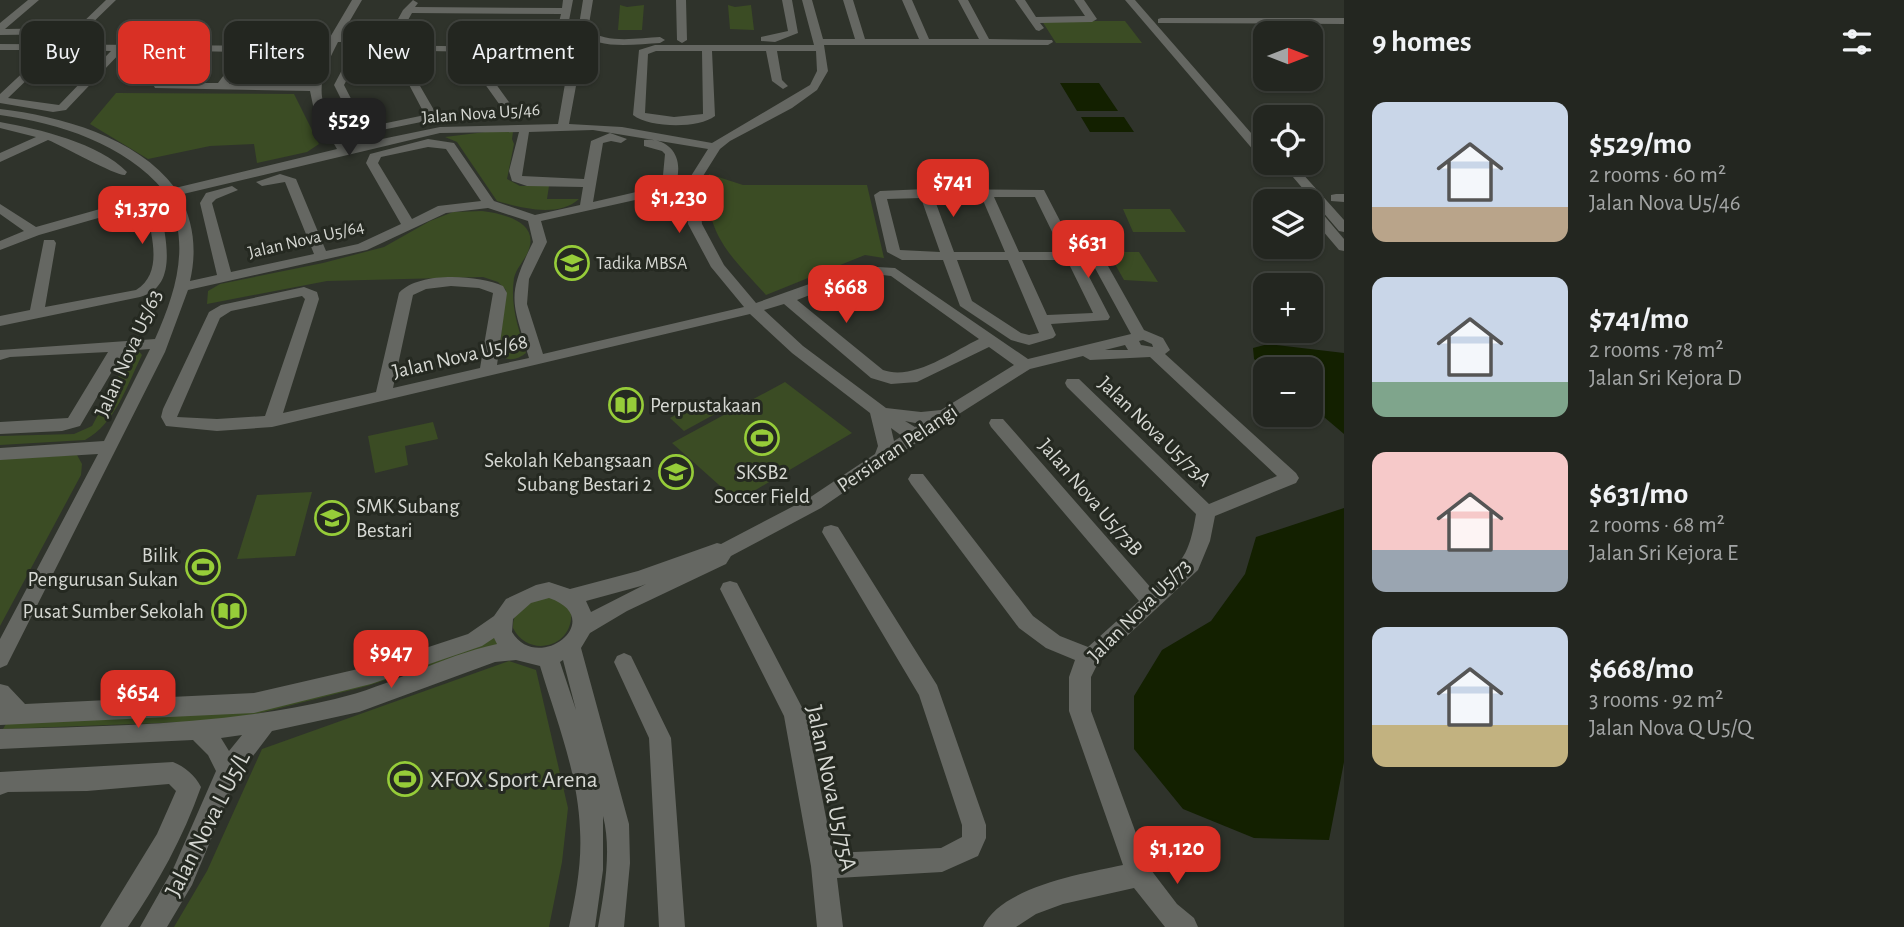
<!DOCTYPE html>
<meta charset="utf-8">
<style>
body{margin:0;font-family:"Alegreya Sans",sans-serif;background:#2b2e29;color:#f1f3f6;height:100vh;display:flex;flex-direction:column;font-size:26px;white-space:nowrap}
*{box-sizing:border-box;margin:0}
p{font-size:23px;color:#a3a5a5}
.icon{flex:none;width:38px;height:38px;fill:none;stroke:currentColor;stroke-width:2;stroke-linecap:round;stroke-linejoin:round}
.map{position:relative;flex:1;overflow:hidden}
.drawer{display:flex;flex-direction:column;background:#232620;width:560px}
.drawer>*{flex:none}
.banner{position:absolute;left:21px;top:21px;width:665px;height:63px;display:flex;gap:14px}
.needle{width:46px;rotate:90deg}
.buttons{position:absolute;left:1253px;top:21px;display:grid;gap:14px}
.buttons a{display:grid;place-items:center;width:70px;height:70px;border-radius:14px;background:#232620;box-shadow:0 2px 5px #0004,0 0 0 2px #40433e;font-size:35px}
.price{position:absolute;translate:-50% -60px;padding:0 16px;border-radius:14px;background:#d93025;color:#fff;font-size:23px;line-height:46px;filter:drop-shadow(0 2px 4px #0008)}
.price::after{content:'';position:absolute;left:50%;top:42px;width:21px;height:16px;margin-left:-10px;background:inherit;clip-path:polygon(0 0,100% 0,50% 100%)}
.price.active{background:#222;color:#fff}
ul{padding:0;list-style:none}
li{display:flex;align-items:center;gap:21px;height:175px;padding:0 28px}
li span{display:grid;place-items:center;flex:none;width:196px;height:140px;border-radius:14px;color:#555}
li>.icon{margin-inline-start:auto}
span .icon{width:84px;height:84px;fill:#fffc;stroke-width:1}
li b{font-size:30px}
h2{display:flex;justify-content:space-between;align-items:center;height:84px;padding:0 28px;font-size:30px}
.tag{padding:0 24px;border-radius:14px;background:#232620;box-shadow:0 2px 5px #0004,0 0 0 2px #40433e;font-size:24px;line-height:63px}
.tag.active{background:#d93025;color:#fff}
main{display:flex;flex:1;min-height:0}
.map>svg:first-child{display:block}
.green{fill:#3b4c24}
.water{fill:#132000}
.lines{fill:none;stroke-linecap:round;stroke-linejoin:round}
.minor{fill:#656762;fill-rule:evenodd}
.labels{text-anchor:middle;stroke-width:6;stroke-linejoin:round;paint-order:stroke}
.far-street-label{font-size:18px;fill:#d6d8d3;stroke:#252921}
.far-poi-label{font-size:18px;fill:#d6d8d3;stroke:#252921;text-anchor:start}
.street-label{font-size:21px;fill:#d6d8d3;stroke:#252921}
.poi-label{font-size:21px;fill:#d6d8d3;stroke:#252921;text-anchor:end}
.near-poi-label{font-size:24px;fill:#d6d8d3;stroke:#252921;text-anchor:start}
.near-street-label{font-size:24px;fill:#d6d8d3;stroke:#252921}
</style>
<main>
<div class="map">
<svg width="1344" height="927" viewBox="0 0 1344 927">
<rect width="100%" height="100%" fill="#2f332b"/>
<path class="green" d="M620,5l7,2 17,-2 -2,25h-24z
M728,5l7,2 16,-2 3,25 -24,-1z
M1042,21h83l17,22h-86z
M116,93l178,1 25,50 -12,8 -50,11 -3,-19 -44,2 -62,13 -58,-35z
M485,132h28l-1,7 2,5 -7,35 13,7h29l-2,13h32c-21,19 -58,9 -82,2l-40,-59 -12,-5z
M709,174l34,11h124l17,73 -19,-3 -99,40c-36,-40 -64,-63 -57,-121z
M1123,209h47l16,23h-53z
M482,211c24,3 60,12 45,43 -4,8 -11,15 -13,24 -4,27 4,49 12,75 -8,7 -19,9 -27,1l7,-64 -8,-8 -15,-5 -156,4 -120,23 1,-13 12,-7 103,-21 61,-16 46,-26 23,-9z
M1108,252h31l19,30 -34,-2z
M138,350l4,5c-15,30 -26,68 -57,85l-85,5v-9l74,-2 18,-8 39,-73 -11,-1z
M785,382l67,51 -115,68 -65,-58z
M705,400l10,14 -31,17 -14,-13z
M433,422l5,17 -33,7 3,19 -33,8 -7,-37z
M77,455l5,9 -1,11 -81,151v-167z
M312,492l-17,64 -58,3 20,-64z
M552,596l19,13c5,39 -43,50 -58,19 0,-25 19,-27 39,-32z
M492,634l6,10 -131,42 -111,28 -44,7 -209,8 4,-7 209,-8z
M509,661l27,9 32,138 -6,54 -13,65h-375l33,-56 55,-122z"/>
<path class="water" d="M1060,83h39l19,28h-41z
M1081,117h43l10,15h-44z
M1268,344l76,9v81l-33,-28v-37h-45l-12,-10 -1,-11z
M1344,508v254l-15,78 -75,-2 -71,-29 -49,-60v-53l28,-46 49,-29 34,-47 11,-37z"/>
<g class="lines">
<path class="minor" d="M28,0h11l-34,29 66,-1 8,-2 27,-26h10l-31,30 -14,4 -71,1v-12z
M352,0h10l-21,36h37l5,3 -5,3h-40c-26,50 -20,60 10,104l92,-19 118,-3 8,-46 -73,2 24,33 -6,3 -4,-1 -30,-42 5,-21 -54,-1 -12,28 22,38 -2,2 -64,13 -16,-3 -22,-44 18,-34 21,-6 207,3 -2,27 -9,49 53,3 90,16 98,-58 7,-14 -1,-20h-39l5,29 6,6 -5,3 -11,-8 -6,-30h-54l3,65c-17,13 -65,12 -82,-1l6,-65 16,-5h159l-12,-45h10l11,39h32l-12,-39h10l12,39h54l-17,-39h10l17,39h50l-21,-39h10l21,39 63,1 1,2 -5,3h-224l4,26 -11,19 -25,18 -62,33 -10,8 -22,35 4,40 22,41 32,38 104,-37 35,2 133,91 103,-25 -47,-86 14,-8h10v6l-9,4 45,80 19,8 7,12 -5,4 131,119 3,5 -3,5 -81,33 -5,25 -12,29 -100,93 -7,14v34l57,155 29,38 17,14 4,9h-33l-31,-39 -71,16 -27,10 -20,13h-33c17,-40 102,-54 140,-62l-54,-154v-34l6,-17 -29,-12 -27,-20 -108,-144 -3,-5 3,-5h12l110,142 27,20 28,11 51,-46 -148,-174 -2,-4 2,-4h12l149,170c31,-28 37,-33 44,-75l-129,-127 -2,-4 2,-4h12l130,125 68,-28 -127,-119 -60,3 -7,-4 -53,13 -79,50 -130,89 -90,48 -5,8 -99,47 -37,22 -9,15 48,176 1,39 -6,64h-26c6,-35 14,-76 5,-111v54l-8,57h-26c7,-32 13,-65 11,-97 -2,-57 -24,-111 -40,-164l-24,-6 -21,2 -136,50 -87,19 -35,46 -45,108 -25,42h-27l34,-60 42,-96 -8,-16 -15,-15 -193,9v-20c112,-3 225,-4 335,-30 56,-13 106,-43 162,-55l-3,-6 -12,8 -111,38 -117,29 -254,12v-41l8,2 17,18 229,-11 117,-27 97,-32 26,-18 12,-17 30,-14 13,-3 21,7 68,-18 79,-28 4,1 88,-46 66,-44 3,-8 -8,-33 -78,-60 -42,-39 -478,113 -55,4 -51,-5 -5,-9 2,-8 46,-97 12,-7 83,-18 13,5 2,7 -36,114 93,-21 23,-99c20,-22 79,-18 104,-7l4,7 -10,72 32,-7c-17,-58 -23,-61 4,-116l-5,-21 -40,-13 -42,5 -79,37 -179,40 -23,62 -158,313 -7,3v-29l98,-185 -98,6v-12l104,-7 46,-92 -26,2 -44,75 -18,5 -62,3v-12l68,-4 40,-66 -98,5 -10,3v-10l155,-11c20,-45 36,-93 13,-141l-129,37 -39,15v-9l24,-10 -24,-17v-10l36,23 128,-36c-39,-47 -105,-68 -164,-76v-6c60,7 137,28 175,79l162,-39 -23,-39 -4,-19 -155,-3 -3,-6 25,-31h-55l-56,59 -13,2 -53,-9v-9l47,-44h-47v-6l308,2 4,1 2,6 -18,31 14,1 19,-46zM58,50l53,1 -52,54 -51,-7zM188,51l53,1 -23,31h-55zM374,51h44l-12,28 19,36 -53,11 -8,-2 -20,-39 16,-30zM656,51h46l1,63 -29,3 -29,-4 3,-59zM252,52h52v1l-19,31h-56zM492,52h78l-3,20 -79,2zM593,130l115,19 -22,35 2,40 23,43 33,40 -201,47 -16,-50 2,-25 18,-37 -6,-21 130,-29c16,-25 5,-55 -27,-52v6l18,5 3,3 -3,32 -69,16 10,-59 8,-2 10,2 6,-4 -17,-6 -19,8 -7,38 -62,-3 7,-44zM519,132l-10,39 3,10 15,5 56,1 -3,18 -45,10 -41,-14 -40,-58 -26,-4 -58,15 -4,9 35,61 -43,20 -32,7 -30,-72 -16,-5 -24,8 6,4 23,-4 29,72 -83,18 -19,-69 4,-4 22,-9 -6,-4 -26,7 -6,10 17,72 -27,6c7,-30 4,-59 -11,-86l261,-62zM428,147l18,2 35,52 -43,5 -26,13 -34,-56 3,-6zM866,273l25,3 88,63c-27,13 -66,42 -96,31l-86,-70zM451,286l28,2 14,5 -13,75 -87,20 20,-93 13,-6zM302,296l3,3 -40,117 -48,3 -40,-2 43,-99 11,-7zM784,304l87,74 20,6 26,-2 72,-35 25,18 -73,45 -20,2 -35,-4 -83,-62 -39,-36zM1143,340l9,4 1,3 -12,-2 -2,-4zM1125,345l3,5h-23zM905,421l15,3 -5,3zM891,428l11,8 -8,5zM646,584l-55,28 -5,-11 55,-15zM549,598c60,21 -11,77 -37,34l1,-13 18,-16zM563,660l13,50 -16,-48zM242,735l-13,16 -8,-13z
M413,0l5,3 -3,4 147,1 1,-8h10l-7,36c-8,7 -23,9 -32,3l22,-5 5,-20 -149,-1 -16,28h-8l-1,-2 16,-29z
M583,0h10l-5,30c19,14 50,8 72,7l5,3 -5,3c-25,1 -62,8 -82,-12z
M676,0h10l1,40 -5,3 -5,-3z
M782,0h10l6,33 -23,9 -14,-1v-4l27,-6z
M1015,0h10l11,17 49,-1 -11,-16h10l13,19 -5,3 -52,1 4,5 -5,3 -3,-1z
M1125,0h10l130,149v11l-4,-1z
M1161,18h183v6l-186,-1v-4z
M0,122c39,7 99,21 127,50l-2,3c-9,1 -62,-29 -77,-35l-48,22v-9l36,-16 -36,-9z
M1281,163h12l51,57v12l-5,-1z
M926,189l118,1 66,127 -2,3 -57,4 5,11 -3,3 -24,7 -18,-5 -51,-34 -17,-46h-41l-15,-8 -13,-57 6,-4zM994,197h41l27,55h-43zM921,198l19,54 -40,-2 -13,-51zM934,198h48l23,54h-51zM957,260h51l31,73 -10,2 -8,-2 -49,-32zM1022,260h45l26,53 -46,2z
M1336,194h8v8l-13,-1v-6z
M1311,205l5,1 28,33v12l-5,-1 -28,-33z
M154,208l7,4c5,28 17,75 -21,85l-140,29v-10l30,-6 14,-70h10l2,3 -11,64 91,-17c27,-17 16,-52 11,-78z
M831,525l7,2 99,158 49,140v13l-8,18 -36,16 -105,6 6,49h-26l-6,-61 -27,-150 -64,-127 3,-6 7,-2 7,2 69,132 27,138 108,-5 21,-11v-12l-43,-130 -97,-163 2,-5z
M624,653l7,3 40,82 14,189h-26l-10,-189 -35,-76 3,-6z
M173,762c12,5 22,13 28,25 -18,51 -43,96 -73,140h-28l57,-93 19,-43 -7,-7 -82,7 -79,1 -8,3v-23z"/>
</g>
<defs>
<g id="school-ring" transform="scale(1.75)"><circle r="9.5" fill="#252921" stroke="#96cc39" stroke-width="1.5"/><path d="M0-5L7-2L0 1L-7-2ZM-4 1L0 2.5L4 1V4Q0 6-4 4Z" fill="#96cc39"/></g>
<g id="library-ring" transform="scale(1.75)"><circle r="9.5" fill="#252921" stroke="#96cc39" stroke-width="1.5"/><path d="M-6-4Q-3-5.5-.7-3.5V5Q-3 3-6 4ZM6-4Q3-5.5 .7-3.5V5Q3 3 6 4Z" fill="#96cc39"/></g>
<g id="stadium-ring" transform="scale(1.75)"><circle r="9.5" fill="#252921" stroke="#96cc39" stroke-width="1.5"/><path d="M0-5a6.5 5 0 1 0 0 10a6.5 5 0 1 0 0-10ZM-3.5-1.8h7v3.6h-7Z" fill="#96cc39"/></g>
</defs>
<g fill-rule="evenodd">
<use href="#school-ring" x="572" y="263"/>
<use href="#library-ring" x="626" y="405"/>
<use href="#stadium-ring" x="762" y="438"/>
<use href="#school-ring" x="676" y="472"/>
<use href="#school-ring" x="332" y="518"/>
<use href="#stadium-ring" x="203" y="567"/>
<use href="#library-ring" x="229" y="611"/>
<use href="#stadium-ring" x="405" y="779"/>
</g>
<g class="labels">
<g class="far-street-label">
<text transform="translate(481 113) rotate(-4)" y="6">Jalan Nova U5/46</text>
<text transform="translate(306 239) rotate(-13)" y="6">Jalan Nova U5/64</text>
</g>
<g class="far-poi-label">
<text x="596" y="269">Tadika MBSA</text>
</g>
<g class="street-label">
<text transform="translate(128 353) rotate(-66)" y="7">Jalan Nova U5/63</text>
<text transform="translate(460 356) rotate(-13)" y="7">Jalan Nova U5/68</text>
<text transform="translate(1155 431) rotate(44)" y="7">Jalan Nova U5/73A</text>
<text transform="translate(897 448) rotate(-34)" y="7">Persiaran Pelangi</text>
<text transform="translate(1091 497) rotate(49)" y="7">Jalan Nova U5/73B</text>
<text transform="translate(1139 610) rotate(-45)" y="7">Jalan Nova U5/73</text>
</g>
<g class="poi-label">
<text x="650" y="412" text-anchor="start">Perpustakaan</text>
<text x="652" y="467">Sekolah Kebangsaan<tspan x="652" dy="24">Subang Bestari 2</tspan></text>
<text x="762" y="479" text-anchor="middle">SKSB2<tspan x="762" dy="24">Soccer Field</tspan></text>
<text x="356" y="513" text-anchor="start">SMK Subang<tspan x="356" dy="24">Bestari</tspan></text>
<text x="178" y="562">Bilik<tspan x="178" dy="24">Pengurusan Sukan</tspan></text>
<text x="204" y="618">Pusat Sumber Sekolah</text>
</g>
<g class="near-poi-label">
<text x="430" y="787">XFOX Sport Arena</text>
</g>
<g class="near-street-label">
<text transform="translate(832 788) rotate(78)" y="8">Jalan Nova U5/75A</text>
<text transform="translate(207 824) rotate(-63)" y="8">Jalan Nova L U5/L</text>
</g>
</g>
</svg>
<div class="buttons">
<a><svg class="needle" viewBox="-14 -14 28 28"><path d="M0-13l5 13h-10z" fill="#e53935"/><path d="M0 13l5-13h-10z" fill="#a3a5a5"/></svg></a>
<a><svg class="icon" aria-label="locate" viewBox="0 0 24 24"><circle cx="12" cy="12" r="6"/><path d="M12 2v4M12 18v4M2 12h4M18 12h4"/></svg></a>
<a><svg class="icon" aria-label="layers" viewBox="0 0 24 24"><path d="M12 4l9 5-9 5-9-5zM3 14l9 5 9-5"/></svg></a>
<a>+</a>
<a>−</a>
</div>
<b class="price active" style="left:349px;top:158px">$529</b>
<b class="price" style="left:953px;top:219px">$741</b>
<b class="price" style="left:679px;top:235px">$1,230</b>
<b class="price" style="left:142px;top:246px">$1,370</b>
<b class="price" style="left:1088px;top:280px">$631</b>
<b class="price" style="left:846px;top:325px">$668</b>
<b class="price" style="left:391px;top:690px">$947</b>
<b class="price" style="left:138px;top:730px">$654</b>
<b class="price" style="left:1177px;top:886px">$1,120</b>
<div class="banner">
<a class="tag">Buy</a>
<a class="tag active">Rent</a>
<a class="tag">Filters</a>
<a class="tag">New</a>
<a class="tag">Apartment</a>
</div>
</div>
<section class="drawer">
<h2>9 homes<svg class="icon" aria-label="filters" viewBox="0 0 24 24"><path d="M4 7h16M4 17h16"/><circle cx="9" cy="7" r="2"/><circle cx="15" cy="17" r="2"/></svg></h2>
<ul>
<li><span style="background:linear-gradient(#c9d6e8 75%,#b9a48a 0)"><svg class="icon" aria-label="home" viewBox="0 0 24 24"><path d="M3 11l9-7 9 7M6 9v11h12V9"/></svg></span><div><b>$529/mo</b><p>2 rooms · 60 m²</p><p>Jalan Nova U5/46</p></div></li>
<li><span style="background:linear-gradient(#c9d6e8 75%,#7fa58c 0)"><svg class="icon" aria-label="home" viewBox="0 0 24 24"><path d="M3 11l9-7 9 7M6 9v11h12V9"/></svg></span><div><b>$741/mo</b><p>2 rooms · 78 m²</p><p>Jalan Sri Kejora D</p></div></li>
<li><span style="background:linear-gradient(#f6c9c9 70%,#9aa5b1 0)"><svg class="icon" aria-label="home" viewBox="0 0 24 24"><path d="M3 11l9-7 9 7M6 9v11h12V9"/></svg></span><div><b>$631/mo</b><p>2 rooms · 68 m²</p><p>Jalan Sri Kejora E</p></div></li>
<li><span style="background:linear-gradient(#c9d6e8 70%,#c2b280 0)"><svg class="icon" aria-label="home" viewBox="0 0 24 24"><path d="M3 11l9-7 9 7M6 9v11h12V9"/></svg></span><div><b>$668/mo</b><p>3 rooms · 92 m²</p><p>Jalan Nova Q U5/Q</p></div></li>
</ul>
</section>
</main>
